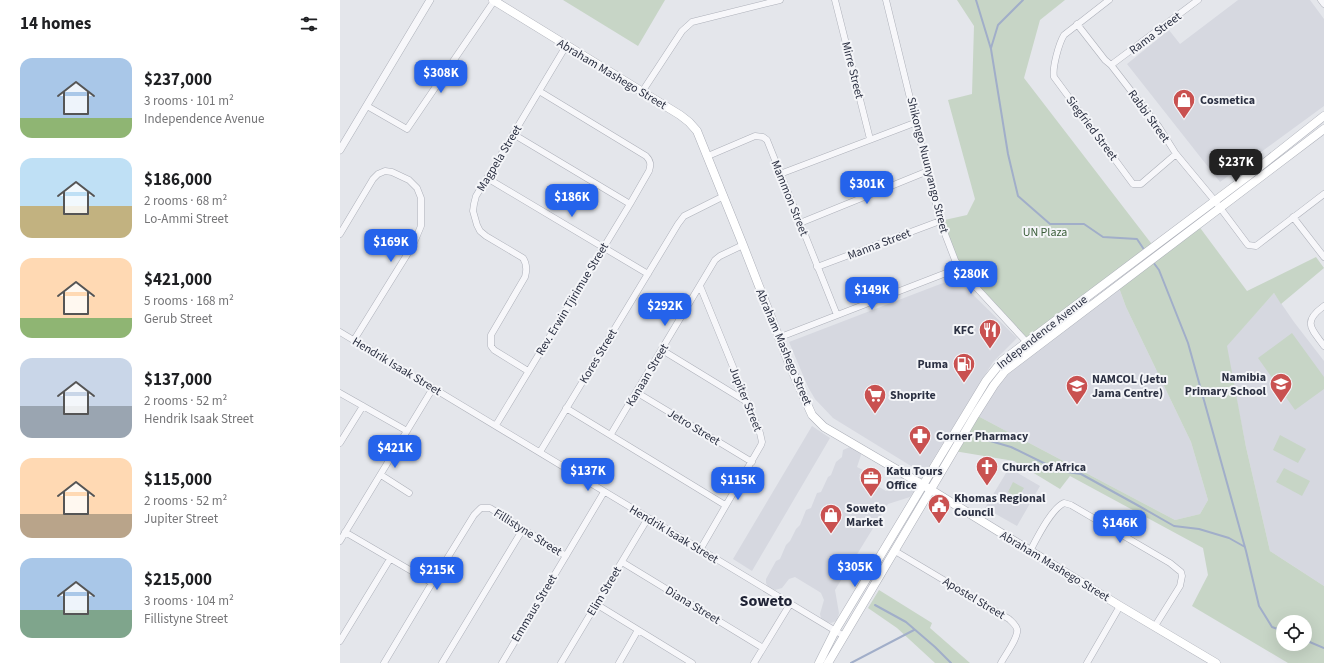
<!DOCTYPE html>
<meta charset="utf-8">
<style>
body{margin:0;font-family:"Source Sans 3",sans-serif;background:#f2f2f2;color:#202124;height:100vh;display:flex;flex-direction:column;font-size:15px;white-space:nowrap}
*{box-sizing:border-box;margin:0}
p{font-size:13px;color:#757577}
.icon{flex:none;width:22px;height:22px;fill:none;stroke:currentColor;stroke-width:2;stroke-linecap:round;stroke-linejoin:round}
.map{position:relative;flex:1;overflow:hidden}
.details{display:flex;flex-direction:column;background:#fff;width:340px}
.details>*{flex:none}
.controls{position:absolute;left:936px;top:615px;display:grid;gap:8px}
.controls a{display:grid;place-items:center;width:36px;height:36px;border-radius:50%;background:#fff;box-shadow:0 4px 16px #0002;font-size:20px}
.price{position:absolute;translate:-50% -34px;padding:0 9px;border-radius:8px;background:#2563eb;color:#fff;font-size:13px;line-height:26px;filter:drop-shadow(0 1px 2px #0008)}
.price::after{content:'';position:absolute;left:50%;top:24px;width:12px;height:9px;margin-left:-6px;background:inherit;clip-path:polygon(0 0,100% 0,50% 100%)}
.price.selected{background:#222;color:#fff}
ul{padding:0;list-style:none}
li{display:flex;align-items:center;gap:12px;height:100px;padding:0 20px}
li span{display:grid;place-items:center;flex:none;width:112px;height:80px;border-radius:12px;color:#555}
li>.icon{margin-inline-start:auto}
span .icon{width:48px;height:48px;fill:#fffc;stroke-width:1}
li b{font-size:17px}
h2{display:flex;justify-content:space-between;align-items:center;height:48px;padding:0 20px;font-size:17px}
main{display:flex;flex:1;min-height:0}
.map>svg:first-child{display:block}
.built{fill:#d6d8e0}
.green{fill:#c7d5c6;fill-rule:evenodd}
.lines{fill:none;stroke-linecap:round;stroke-linejoin:round}
.stream{stroke:#a1aec9;stroke-width:2}
.minor-casing{stroke:#adb0b9;stroke-width:7}
.tertiary-casing{stroke:#adb0b9;stroke-width:8}
.secondary-casing{stroke:#adb0b9;stroke-width:9}
.minor{stroke:#f7f7fa;stroke-width:6}
.tertiary{stroke:#f7f7fa;stroke-width:7}
.secondary{stroke:#fff;stroke-width:8}
.labels{text-anchor:middle;stroke-width:4;stroke-linejoin:round;paint-order:stroke}
.street-label{font-size:12px;fill:#2c3143;stroke:#f4f5f8}
.poi-label{font-size:12px;font-weight:bold;fill:#2c3143;stroke:#f4f5f8;text-anchor:start}
.park-label{font-size:12px;fill:#3b5e3a;stroke:#f4f5f8}
.district-label{font-size:16px;font-weight:bold;fill:#1e2234;stroke:#f4f5f8}
</style>
<main>
<section class="details">
<h2>14 homes<svg class="icon" aria-label="filters" viewBox="0 0 24 24"><path d="M4 7h16M4 17h16"/><circle cx="9" cy="7" r="2"/><circle cx="15" cy="17" r="2"/></svg></h2>
<ul>
<li><span style="background:linear-gradient(#a9c7e8 75%,#8fb573 0)"><svg class="icon" aria-label="home" viewBox="0 0 24 24"><path d="M3 11l9-7 9 7M6 9v11h12V9"/></svg></span><div><b>$237,000</b><p>3 rooms · 101 m²</p><p>Independence Avenue</p></div></li>
<li><span style="background:linear-gradient(#bfe0f5 60%,#c2b280 0)"><svg class="icon" aria-label="home" viewBox="0 0 24 24"><path d="M3 11l9-7 9 7M6 9v11h12V9"/></svg></span><div><b>$186,000</b><p>2 rooms · 68 m²</p><p>Lo-Ammi Street</p></div></li>
<li><span style="background:linear-gradient(#ffd9b3 75%,#8fb573 0)"><svg class="icon" aria-label="home" viewBox="0 0 24 24"><path d="M3 11l9-7 9 7M6 9v11h12V9"/></svg></span><div><b>$421,000</b><p>5 rooms · 168 m²</p><p>Gerub Street</p></div></li>
<li><span style="background:linear-gradient(#c9d6e8 60%,#9aa5b1 0)"><svg class="icon" aria-label="home" viewBox="0 0 24 24"><path d="M3 11l9-7 9 7M6 9v11h12V9"/></svg></span><div><b>$137,000</b><p>2 rooms · 52 m²</p><p>Hendrik Isaak Street</p></div></li>
<li><span style="background:linear-gradient(#ffd9b3 70%,#b9a48a 0)"><svg class="icon" aria-label="home" viewBox="0 0 24 24"><path d="M3 11l9-7 9 7M6 9v11h12V9"/></svg></span><div><b>$115,000</b><p>2 rooms · 52 m²</p><p>Jupiter Street</p></div></li>
<li><span style="background:linear-gradient(#a9c7e8 65%,#7fa58c 0)"><svg class="icon" aria-label="home" viewBox="0 0 24 24"><path d="M3 11l9-7 9 7M6 9v11h12V9"/></svg></span><div><b>$215,000</b><p>3 rooms · 104 m²</p><p>Fillistyne Street</p></div></li>
</ul>
</section>
<div class="map">
<svg width="984" height="663" viewBox="0 0 984 663">
<rect width="100%" height="100%" fill="#e4e6eb"/>
<path class="built" d="M898,0h72l14,19v87l-104,76 -93,-118 42,-34 11,14z
M616,278l61,60 -24,24 -69,112 -91,-56 -18,-19 -7,-12 -19,-45z
M778,285l8,22 65,135 17,58 -8,14 -25,6 -199,-105 30,-44z
M934,293l20,29 30,39v225l-54,-35 -24,-104 -20,-101z
M472,426l18,12 -78,133 -19,-12z
M510,447l10,5 1,3 -4,12 6,3 -4,5 27,16 14,-10h3l10,4 2,5 -5,7 -22,7 -53,86 4,23 -2,7 -3,2 -3,1 -4,-1 -6,-4 -1,-4 4,-14 -3,-7 -3,-2 -23,-14 -6,2 -7,9 -7,2 -7,-3 -2,-4v-4l10,-18 4,-2 6,-14 4,-4 6,-12 4,-4 6,-15 5,-2 6,-15 4,-1 7,-15 3,-2 5,-13 6,-5 1,-7z
M669,468l31,18 -23,40 -32,-18z"/>
<path class="green" d="M223,0h102l-27,46z
M617,0h108l-25,20 -16,58 130,169 -127,95 -65,-70 -22,-51 27,-6 8,-16 -27,-99 24,-6 2,-68z
M858,225l49,66 69,-34 8,11 -43,36 -7,-11 -47,53 19,101 24,104 54,35v77h-36l-96,-57 16,-31 -5,-27 -133,-72 -10,13 -46,-28 -60,-10 22,-36 199,105 25,-6 8,-14 -17,-58 -65,-135 -8,-22zM943,622h22v22h-22z
M952,333l32,44v12l-29,21 -37,-52z
M940,435l26,14 -8,14 -25,-13z
M944,468l26,13 -8,15 -26,-14z
M673,482l11,6 -6,10 -10,-6z
M539,590l53,33 -2,5 40,35h-35l-38,-35 -29,-20z"/>
<g class="lines">
<path class="stream" d="M636,0l15,49 17,105 10,42 32,28h34l19,13 34,2 8,12
M651,48l7,-23 25,-25
M813,262l6,8 29,73 58,208 13,55 13,21 11,4
M633,436l38,11 49,24 21,3 58,32 35,20 25,3 30,9 16,9
M535,605l31,17 29,25 16,16
M965,640l19,8
M511,663l63,-33"/>
<g class="minor-casing">
<path id="minor" d="M495,0l35,139
M546,0l54,221 15,39 7,12 71,77
M769,0l-45,35c-5,8 -12,33 -10,42l79,107h8l35,-30
M981,0l3,4
M737,24l28,36 6,5 48,62 17,27 39,47 33,44 8,1 68,-52
M771,65l87,-65
M302,92l40,-61 10,-9 88,-22
M27,106l40,23 87,-128
M173,134l117,70
M368,156l47,-20 8,1 4,3 70,175
M440,174l137,-52
M147,178l161,96
M953,217l31,40
M460,223l128,-52
M0,234l33,-55 5,-5 7,-3 7,1 17,8 8,8 4,10v28l-8,19 -59,95
M477,267l123,-46
M984,306c-22,16 -13,22 0,40
M0,332l504,304
M438,338l181,-70
M322,350l85,52
M188,371l-34,-21 -3,-4v-11l34,-58c2,-7 2,-13 -2,-19l-37,-22 -6,-5 -3,-6 -4,-14 1,-7 2,-8 11,-18 79,-132
M296,392l116,70
M0,393l67,38
M226,408l159,97
M156,425l134,-221 19,-33c2,-6 2,-10 -3,-15l-107,-65
M271,434l104,-174 5,-4 23,-11
M0,443l23,-37
M200,452l138,-228 6,-8 40,-20
M41,475l28,18
M5,532l87,51
M0,541l93,-153
M360,550l61,-105 1,-3 -2,-9 -60,-147
M555,551l114,68c3,3 7,6 8,10 2,8 -12,26 -16,34
M690,551c7,-13 21,-42 34,-48l7,2 99,58 11,9 1,4 -2,10 -25,40
M282,562l141,86
M256,604l96,59
M0,641l50,-82
M44,663l48,-80 42,-68 7,-7h9l76,48
M102,663l81,-134
M162,663l102,-171
M221,663l87,-145
M279,663l19,-33
M414,663l36,-59
M747,663l33,-57"/>
</g>
<g class="tertiary-casing">
<path id="tertiary" d="M0,150l90,-150"/>
</g>
<g class="secondary-casing">
<path id="secondary" d="M153,0l187,115 9,7 8,9 46,114 47,121 22,49 12,12 99,58 197,121 96,57
M479,663l16,-32 88,-146 63,-104 16,-20 25,-19 221,-166 76,-60
M488,663l147,-248 19,-30 11,-14 319,-242"/>
</g>
<use href="#minor" class="minor"/>
<use href="#tertiary" class="tertiary"/>
<use href="#secondary" class="secondary"/>
</g>
<defs>
<g id="shop-pin" transform="scale(1.15)"><path d="M0 17L-7.5 6A9.5 9.5 0 1 1 7.5 6Z" fill="#c95150" stroke="#f4f5f8"/><path d="M-5-2.5h2.3a2.7 3.5 0 0 1 5.4 0H5L5.5 6h-11ZM-1.5-2.5h3a1.5 2.3 0 0 0-3 0Z" fill="#fff"/></g>
<g id="restaurant-pin" transform="scale(1.15)"><path d="M0 17L-7.5 6A9.5 9.5 0 1 1 7.5 6Z" fill="#c95150" stroke="#f4f5f8"/><path d="M-5-6h1v4h1v-4h1v4h1v-4h1v5L-1.5 .5V6h-2V.5L-5-1ZM5-6V6H3V1.5H1.5Q1.5-4 5-6Z" fill="#fff"/></g>
<g id="fuel-pin" transform="scale(1.15)"><path d="M0 17L-7.5 6A9.5 9.5 0 1 1 7.5 6Z" fill="#c95150" stroke="#f4f5f8"/><path d="M-5.5-6h7V0h2V4h1.3V-2.5L3-4.5l.8-.8L6-3V5H2.5V1h-1V6h-7ZM-4.2-4.7v3.2H.2V-4.7Z" fill="#fff"/></g>
<g id="school-pin" transform="scale(1.15)"><path d="M0 17L-7.5 6A9.5 9.5 0 1 1 7.5 6Z" fill="#c95150" stroke="#f4f5f8"/><path d="M0-5L7-2L0 1L-7-2ZM-4 1L0 2.5L4 1V4Q0 6-4 4Z" fill="#fff"/></g>
<g id="supermarket-pin" transform="scale(1.15)"><path d="M0 17L-7.5 6A9.5 9.5 0 1 1 7.5 6Z" fill="#c95150" stroke="#f4f5f8"/><path d="M-6-5.5h2.5l.6 2H6L4.5 2H-2.5L-4.4-4H-6ZM-1.5 3.2a1.3 1.3 0 1 0 .1 0ZM3 3.2a1.3 1.3 0 1 0 .1 0Z" fill="#fff"/></g>
<g id="pharmacy-pin" transform="scale(1.15)"><path d="M0 17L-7.5 6A9.5 9.5 0 1 1 7.5 6Z" fill="#c95150" stroke="#f4f5f8"/><path d="M-2-6h4v4h4v4h-4v4h-4v-4h-4v-4h4Z" fill="#fff"/></g>
<g id="church-pin" transform="scale(1.15)"><path d="M0 17L-7.5 6A9.5 9.5 0 1 1 7.5 6Z" fill="#c95150" stroke="#f4f5f8"/><path d="M-1.2-6h2.4v3.5h3.3v2.4h-3.3V6h-2.4V-.1h-3.3v-2.4h3.3Z" fill="#fff"/></g>
<g id="office-pin" transform="scale(1.15)"><path d="M0 17L-7.5 6A9.5 9.5 0 1 1 7.5 6Z" fill="#c95150" stroke="#f4f5f8"/><path d="M-6-3h4V-5.5h4V-3h4V5H-6ZM-1-4.5V-3h2v-1.5ZM-6 0V1H6V0Z" fill="#fff"/></g>
<g id="civic-pin" transform="scale(1.15)"><path d="M0 17L-7.5 6A9.5 9.5 0 1 1 7.5 6Z" fill="#c95150" stroke="#f4f5f8"/><path d="M-.6-6.5H3V-4.5H.6V-3L4-1V1h2V6H-6V1h2V-1L-.6-3ZM-1.2 2.5V6h2.4V2.5Z" fill="#fff"/></g>
</defs>
<g fill-rule="evenodd">
<use href="#shop-pin" x="844" y="100"/>
<use href="#restaurant-pin" x="650" y="330"/>
<use href="#fuel-pin" x="624" y="364"/>
<use href="#school-pin" x="941" y="384"/>
<use href="#school-pin" x="737" y="386"/>
<use href="#supermarket-pin" x="535" y="395"/>
<use href="#pharmacy-pin" x="580" y="436"/>
<use href="#church-pin" x="647" y="467"/>
<use href="#office-pin" x="531" y="478"/>
<use href="#civic-pin" x="599" y="505"/>
<use href="#shop-pin" x="491" y="515"/>
</g>
<g class="labels">
<g class="street-label">
<text transform="translate(815 33) rotate(-37)" y="4">Rama Street</text>
<text transform="translate(513 70) rotate(76)" y="4">Mirre Street</text>
<text transform="translate(272 74) rotate(31)" y="4">Abraham Mashego Street</text>
<text transform="translate(809 116) rotate(54)" y="4">Rabbi Street</text>
<text transform="translate(752 128) rotate(53)" y="4">Siegfried Street</text>
<text transform="translate(159 158) rotate(-59)" y="4">Magpela Street</text>
<text transform="translate(588 165) rotate(76)" y="4">Shikongo Nuunyango Street</text>
<text transform="translate(450 198) rotate(68)" y="4">Mammon Street</text>
<text transform="translate(539 244) rotate(-21)" y="4">Manna Street</text>
<text transform="translate(232 299) rotate(-59)" y="4">Rev. Erwin Tjirimue Street</text>
<text transform="translate(702 332) rotate(-38)" y="4">Independence Avenue</text>
<text transform="translate(444 347) rotate(67)" y="4">Abraham Mashego Street</text>
<text transform="translate(258 356) rotate(-59)" y="4">Kores Street</text>
<text transform="translate(57 366) rotate(31)" y="4">Hendrik Isaak Street</text>
<text transform="translate(307 375) rotate(-59)" y="4">Kanaan Street</text>
<text transform="translate(406 399) rotate(68)" y="4">Jupiter Street</text>
<text transform="translate(354 427) rotate(31)" y="4">Jetro Street</text>
<text transform="translate(188 532) rotate(32)" y="4">Fillistyne Street</text>
<text transform="translate(334 534) rotate(31)" y="4">Hendrik Isaak Street</text>
<text transform="translate(715 566) rotate(31)" y="4">Abraham Mashego Street</text>
<text transform="translate(264 591) rotate(-59)" y="4">Elim Street</text>
<text transform="translate(634 598) rotate(31)" y="4">Apostel Street</text>
<text transform="translate(353 605) rotate(31)" y="4">Diana Street</text>
<text transform="translate(194 608) rotate(-59)" y="4">Emmaus Street</text>
</g>
<g class="poi-label">
<text x="860" y="104">Cosmetica</text>
<text x="634" y="334" text-anchor="end">KFC</text>
<text x="608" y="368" text-anchor="end">Puma</text>
<text x="926" y="381" text-anchor="end">Namibia<tspan x="926" dy="14">Primary School</tspan></text>
<text x="752" y="383">NAMCOL (Jetu<tspan x="752" dy="14">Jama Centre)</tspan></text>
<text x="550" y="399">Shoprite</text>
<text x="596" y="440">Corner Pharmacy</text>
<text x="662" y="471">Church of Africa</text>
<text x="546" y="475">Katu Tours<tspan x="546" dy="14">Office</tspan></text>
<text x="614" y="502">Khomas Regional<tspan x="614" dy="14">Council</tspan></text>
<text x="506" y="512">Soweto<tspan x="506" dy="14">Market</tspan></text>
</g>
<g class="park-label">
<text x="705" y="236">UN Plaza</text>
</g>
<g class="district-label">
<text x="426" y="606">Soweto</text>
</g>
</g>
</svg>
<div class="controls">
<a><svg class="icon" aria-label="locate" viewBox="0 0 24 24"><circle cx="12" cy="12" r="6"/><path d="M12 2v4M12 18v4M2 12h4M18 12h4"/></svg></a>
</div>
<b class="price" style="left:101px;top:94px">$308K</b>
<b class="price selected" style="left:896px;top:183px">$237K</b>
<b class="price" style="left:527px;top:205px">$301K</b>
<b class="price" style="left:232px;top:218px">$186K</b>
<b class="price" style="left:51px;top:263px">$169K</b>
<b class="price" style="left:631px;top:295px">$280K</b>
<b class="price" style="left:532px;top:311px">$149K</b>
<b class="price" style="left:325px;top:327px">$292K</b>
<b class="price" style="left:55px;top:469px">$421K</b>
<b class="price" style="left:248px;top:492px">$137K</b>
<b class="price" style="left:398px;top:501px">$115K</b>
<b class="price" style="left:780px;top:544px">$146K</b>
<b class="price" style="left:515px;top:588px">$305K</b>
<b class="price" style="left:97px;top:591px">$215K</b>
</div>
</main>
